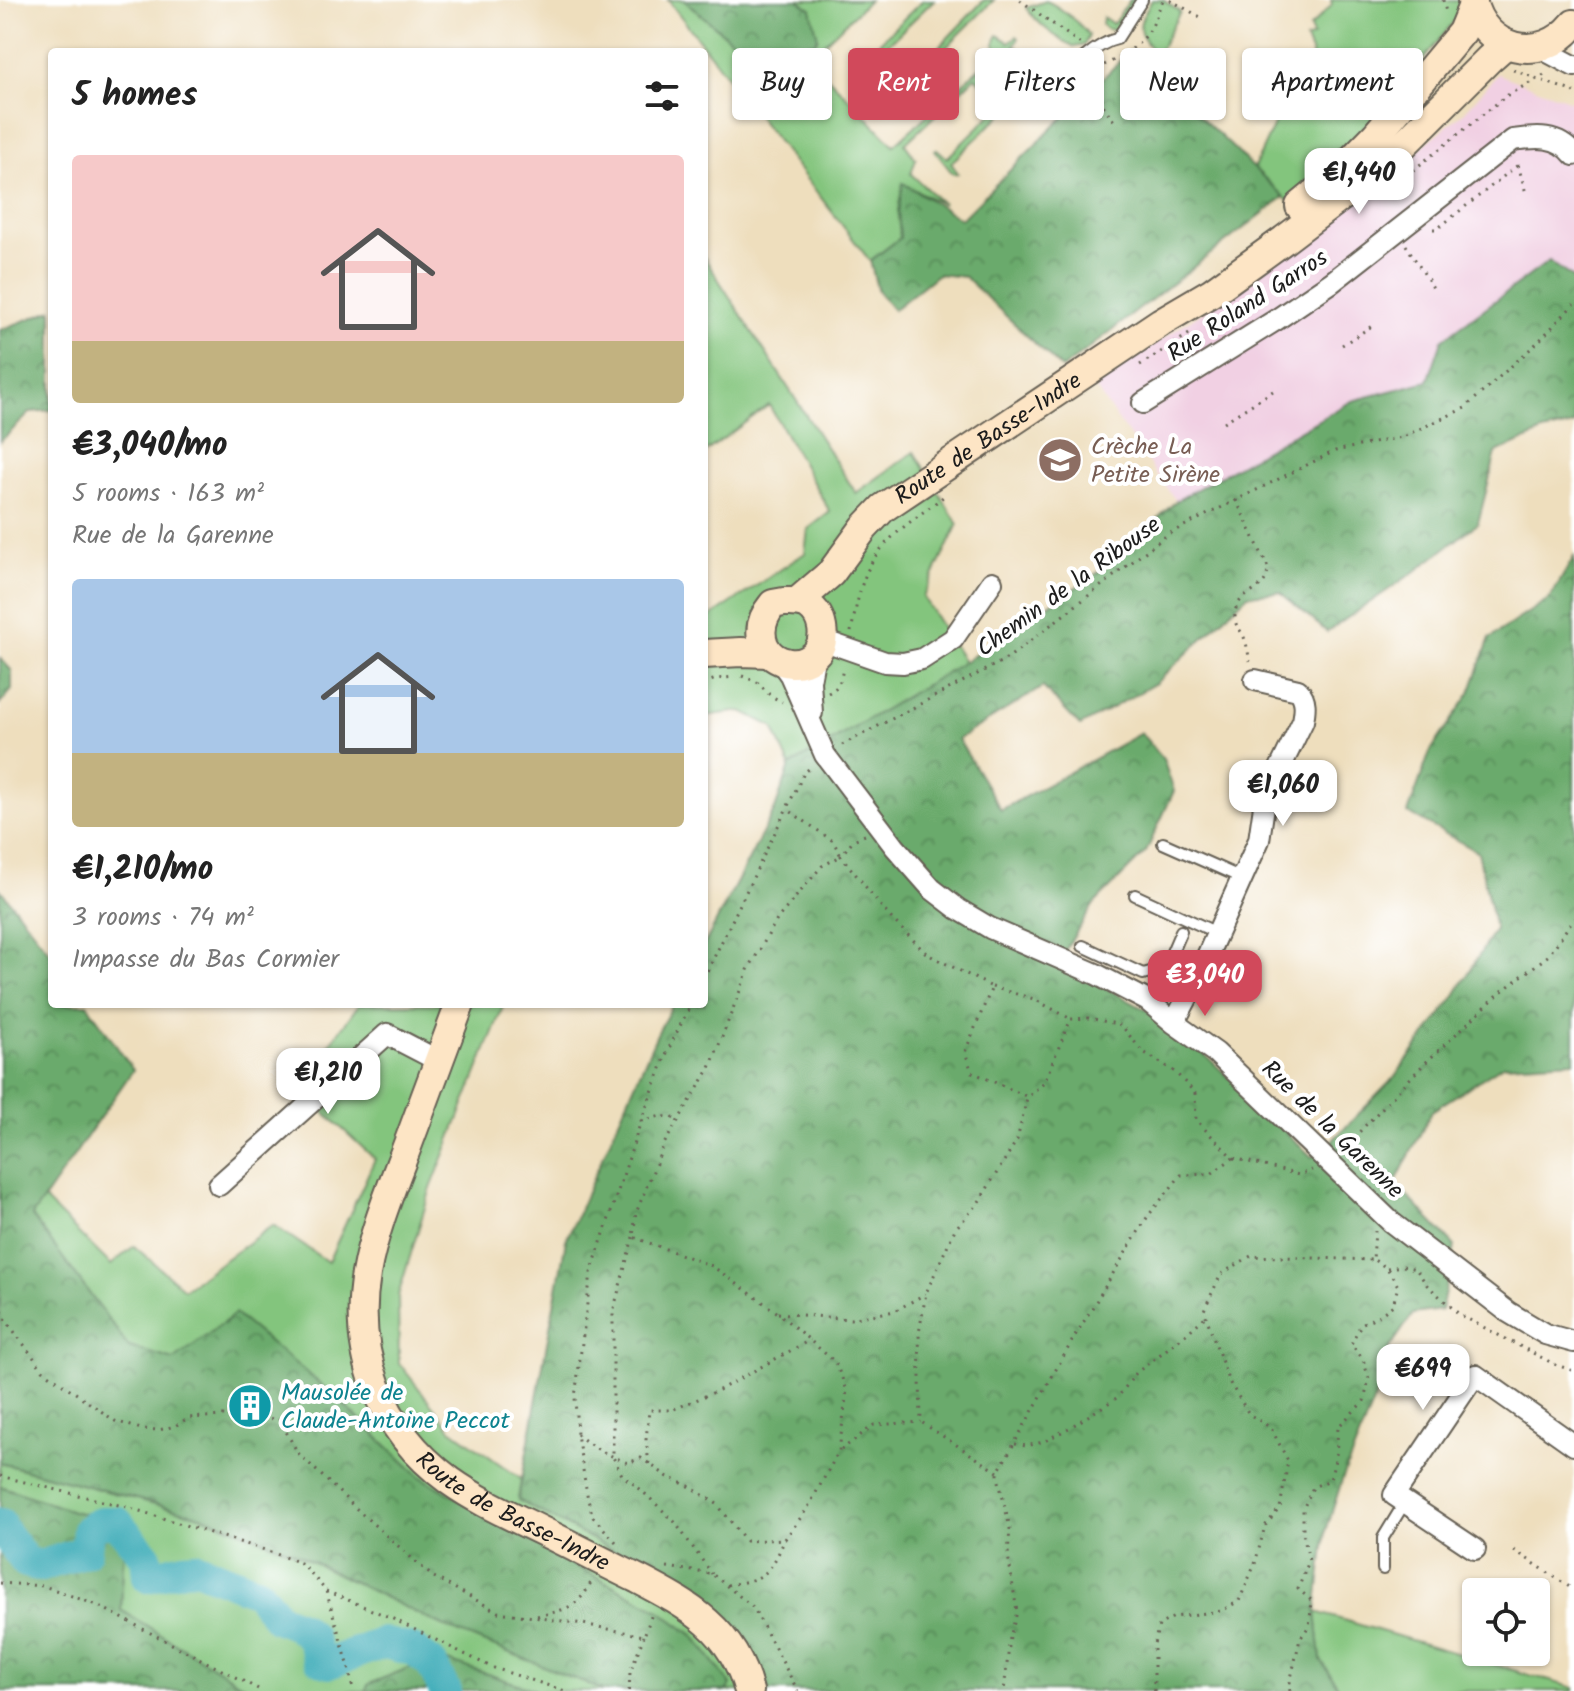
<!DOCTYPE html>
<meta charset="utf-8">
<style>
body{margin:0;font-family:Kalam,sans-serif;background:#f2f2f2;color:#222;height:100vh;display:flex;flex-direction:column;font-size:30px;white-space:nowrap}
*{box-sizing:border-box;margin:0}
p{font-size:26px;color:#767676}
.icon{flex:none;width:44px;height:44px;fill:none;stroke:currentColor;stroke-width:2;stroke-linecap:round;stroke-linejoin:round}
.map{position:relative;flex:1;overflow:hidden}
.sheet{position:absolute;left:48px;top:48px;width:660px;height:960px;display:flex;flex-direction:column;background:#fff;border-radius:8px;box-shadow:0 2px 6px #0004}
.sheet>*{flex:none}
.banner{position:absolute;left:732px;top:48px;width:722px;height:72px;display:flex;gap:16px}
.controls{position:absolute;left:1462px;top:1578px;display:grid;gap:16px}
.controls a{display:grid;place-items:center;width:88px;height:88px;border-radius:8px;background:#fff;box-shadow:0 2px 6px #0004;font-size:40px}
.price{position:absolute;translate:-50% -68px;padding:0 18px;border-radius:16px;background:#fff;color:#222;font-size:26px;line-height:52px;filter:drop-shadow(0 2px 4px #0008)}
.price::after{content:'';position:absolute;left:50%;top:48px;width:24px;height:18px;margin-left:-12px;background:inherit;clip-path:polygon(0 0,100% 0,50% 100%)}
.price.on{background:#d1495b;color:#fff}
ul{padding:0;list-style:none}
li{display:grid;align-content:center;gap:16px;height:424px;padding:0 24px}
li span{display:grid;place-items:center;height:248px;border-radius:8px;color:#555}
li>.icon{margin-inline-start:auto}
span .icon{width:144px;height:144px;fill:#fffc;stroke-width:1}
li b{font-size:34px}
h2{display:flex;justify-content:space-between;align-items:center;height:96px;padding:0 24px;font-size:34px}
.pill{padding:0 28px;border-radius:8px;background:#fff;box-shadow:0 2px 6px #0004;font-size:28px;line-height:72px}
.pill.on{background:#d1495b;color:#fff}
.map>svg:first-child{display:block}
.built{fill:#f1d0e3}
.grass{fill:#83c57d;stroke:#50704c;stroke-width:2}
.forest{fill:url(#forest-crowns);stroke:#436344;stroke-width:2}
.lines{fill:none;stroke-linecap:round;stroke-linejoin:round}
.river{stroke:#3cacb8;stroke-width:32}
.service-casing{stroke:#666054;stroke-width:14}
.minor-casing{stroke:#666054;stroke-width:24}
.secondary-casing{stroke:#666054;stroke-width:32}
.path{stroke:#666054;stroke-width:3;stroke-dasharray:2 6;stroke-linecap:butt}
.service{stroke:#fff;stroke-width:10}
.minor{stroke:#fff;stroke-width:20}
.secondary{stroke:#fde5c5;stroke-width:28}
.labels{text-anchor:middle;stroke-width:8;stroke-linejoin:round;paint-order:stroke}
.street-label{font-size:24px;fill:#1c1c1c;stroke:#fff}
.education-label{font-size:24px;fill:#785e54;stroke:#fff;text-anchor:start}
.culture-label{font-size:24px;fill:#0d838f;stroke:#fff;text-anchor:start}
</style>
<div class="map">
<svg width="1574" height="1691" viewBox="0 0 1574 1691">
<defs>
<pattern id="forest-crowns" width="20" height="18" patternUnits="userSpaceOnUse" patternTransform="scale(2)"><rect width="20" height="18" fill="#6aaa6c"/><path d="M2 6a3 3 0 1 1 6 0M12 15a3 3 0 1 1 6 0" fill="none" stroke="#568a58"/></pattern>
</defs>
<rect width="100%" height="100%" fill="#fff"/>
<filter id="ink" filterUnits="userSpaceOnUse"><feTurbulence type="fractalNoise" baseFrequency=".0125" numOctaves="2"/><feDisplacementMap in="SourceGraphic" scale="16" xChannelSelector="R" yChannelSelector="G"/><feConvolveMatrix kernelMatrix="1 2 1 2 8 2 1 2 1" color-interpolation-filters="sRGB"/></filter>
<filter id="wash" filterUnits="userSpaceOnUse"><feTurbulence type="fractalNoise" baseFrequency=".006" numOctaves="4" result="noise"/><feDisplacementMap in="SourceGraphic" scale="32" xChannelSelector="R" yChannelSelector="G"/><feGaussianBlur stdDeviation="1.8" result="paint"/><feColorMatrix in="noise" values="0 0 0 0 0 0 0 0 0 0 0 0 0 0 0 0 0 1.4 0 .05"/><feComposite in="paint" operator="in"/></filter>
<g filter="url(#wash)">
<rect width="100%" height="100%" fill="#eedebd"/>
<path class="built" d="M1498,74l76,28v177l-25,-18 -107,79 -14,41 -76,20 -176,100 -83,-116 151,-101 124,-93 95,-78z"/>
<path class="grass" d="M668,0h16l114,97 26,-1 -27,-32 14,-55 -13,-9h71l-60,58 85,87 91,-82 10,8 1,5 -11,10 -10,-9 -70,67 11,15 -5,15 32,30 -40,-20 -5,28 2,26 -30,23z
M923,0h11l-79,76 -4,1 -2,-5z
M984,0h10l-105,104 -8,7 -4,-4 3,-5 58,-54z
M1130,0h6l-21,30 -9,-1 -4,-4 1,-8 10,7z
M1152,0h11l17,12 -23,43c-21,-22 -22,-29 -5,-55z
M1331,0h129v14l-103,128 -69,59 -34,-33 35,-76 13,-7 10,-16v-15l-6,-14 7,-4 -3,-9 22,-22z
M1046,1c12,4 36,24 43,35l-5,9 -9,2c-19,-9 -36,-22 -49,-39z
M998,35l11,7 8,-6 2,2 -5,7 36,26 -5,5 -34,-27 -11,7c-4,-8 -8,-13 -2,-21z
M999,88l25,20 -5,5 -8,-8 -60,58 7,10 -5,1 -18,-23 2,-2 10,9 59,-58 -8,-10z
M704,257l152,236 58,-41 44,72 -35,73 41,65 -174,104 -17,-39 -31,-16 -38,5v-105l5,7 96,-65 3,-24 22,-17 -61,-107 -65,48v-79l4,-3 -4,-12z
M359,1004h145l-74,187 -32,105 1,67 52,66 70,50 -3,21 115,61 68,41 37,31 29,49 1,9h-42l4,-7 -36,-48 -40,-29 -79,-41 -156,-90 -90,-85 -155,-31 -45,-13 -98,-131 12,-18 68,67 23,-19 50,43 89,-64 55,37 47,-103 -77,-71z
M0,1463l205,54 86,34 152,75 162,65h-67l-102,-34 -67,27 -4,7h-112l-132,-81 4,-90 -50,-8 -75,-26z
M1316,1612l258,76v3h-233l-20,-31z"/>
<path class="forest" d="M684,0h114l13,9 7,29 -21,26 28,33h-27z
M1131,50l153,147 -222,172 -97,-92 -27,-3 -45,36 -15,-18 -8,-31 30,-23 -2,-26 5,-29 58,36z
M1549,261l25,18v146l-31,7 -47,21 -18,70 -58,45 -93,64 -47,-40 -32,3 -92,88 -76,43 -37,-39 -85,52 43,71 140,-77 22,26 11,32 -28,61 -52,52 -36,58 116,63 138,132 15,-11 66,-67 61,-82 41,-68 -17,-77 -70,-39 22,-61 40,-59 20,-55 60,-40 24,-41v504l-71,4 -71,46 -37,72 60,63 -14,64 -28,4 -24,35 -15,51 -32,80 -16,51 -10,81 5,48 20,31h-573l-1,-9 -29,-49 -37,-31 -68,-41 -115,-61 48,-260 91,-206 16,-30h31v-59l71,-136 15,-43 174,-104 142,-95 70,-66 176,-100 76,-20 14,-41z
M52,310v100l-21,2 -31,30v-112z
M0,658l12,13v19l-12,14z
M0,889l52,66v49h35l46,66 -101,146 97,131 45,13 61,-46 94,77 90,85 156,90 79,41 40,29 37,49 -5,6h-121l-162,-65 -152,-75 -86,-34 -205,-54z
M0,1486l75,26 50,8 -4,90 132,81h-253z
M436,1657l102,34h-173l4,-7z"/>
<g class="lines">
<path class="river" d="M0,1524l1,4 25,34 15,4 45,-15 2,-21 13,-8h16l29,35 2,20 35,-9 13,-1 62,25 20,26 20,8 13,10 7,22 11,5 54,-20 30,7 18,13 14,28"/>
</g>
</g>
<g filter="url(#ink)">
<g class="lines">
<g class="service-casing">
<path id="service" d="M1041,100c19,-18 50,-56 76,-61l25,-39
M1163,843l79,35
M1135,895l82,38
M1181,931l-16,37 30,15
M1083,946l60,28 22,-6
M1383,1569v-31l22,-36"/>
</g>
<g class="minor-casing">
<path id="minor" d="M1540,48l34,18
M1143,403l133,-83 56,-38 181,-142c23,-3 45,-6 61,15
M822,640l63,22 18,1 19,-4 31,-20 39,-57
M780,661l10,14 35,80 70,92 37,42 26,20 32,19 106,46 52,27 26,22 42,30 175,169 117,90 37,22 29,8
M812,713l-2,-32 5,-27
M1174,1023l21,-40 64,-143 6,-41 38,-78c2,-11 4,-22 -5,-31l-43,-10
M219,1185l168,-151 52,27
M1475,1549l-81,-54 81,-120 99,70"/>
</g>
<g class="secondary-casing">
<g id="secondary">
<path d="M1472,0c11,51 69,65 102,24"/>
<path d="M1300,206l35,-29 41,-42 86,-103 11,-27"/>
<path d="M784,602c8,0 17,-1 25,4 14,10 18,32 8,46 -14,18 -44,13 -53,-7 -6,-15 -1,-29 9,-41z"/>
<path id="s1" d="M797,602l34,-29 33,-45 19,-20 278,-186 51,-30 72,-52 70,-53 42,-35 93,-93 17,-15"/>
<path d="M704,654l37,-2 27,1"/>
<path id="s2" d="M460,1004c-18,49 -37,99 -55,148 -30,79 -61,150 -29,234 15,40 40,70 74,95 28,20 60,34 90,49 33,16 65,33 98,49 52,27 95,51 111,112"/>
</g>
</g>
<path class="path" d="M1020,0l62,45
M1170,0l34,19
M1443,0l3,12
M1097,66l6,39 13,19
M1097,68c18,-7 42,-21 53,-38 5,-9 8,-20 13,-30
M1513,70l61,22
M1518,165l8,28
M1407,175l99,-79 40,-22
M1433,229h4l81,-64
M1406,245l29,46
M1342,345l30,-19
M1140,365l54,-34
M1224,422l49,-31
M1236,500l32,67c1,29 -35,22 -33,51 0,8 5,11 8,17 4,8 5,18 7,26
M851,632c5,-24 9,-51 22,-72 17,-27 48,-45 71,-64
M742,676l15,6 14,14 11,6
M704,683l12,-4 18,-2
M828,693c12,-6 13,-13 15,-26
M842,745l166,-87 160,-124 167,-83 67,-14 63,-29 73,-66 36,-38
M865,835l-12,5 -12,16 48,60 38,38 65,33 -27,65 7,20 56,25 16,-15 27,-63 18,-1 32,7 21,26 33,21 20,21 1,27 37,38 -22,16 -30,1 -33,41 -73,120 -77,136v5l12,51 -2,27 9,57 -7,25 -6,54
M704,978l100,-205 6,-5
M992,987l42,12 37,20
M641,1121l20,-5 18,3
M1343,1149l80,-84 78,-73 48,-37 25,-37
M1234,1158l65,17 13,-5
M633,1237l-20,75v145l9,18 18,14 34,32 38,53
M1387,1268l16,-2 13,3 11,16 33,30 94,49 20,7
M0,1303l4,15 39,52 72,51 26,8 18,1 16,-4 13,-8 35,-2 56,3 19,34 64,61 70,62 66,36 85,12 61,12 9,-25
M778,1313l72,6 45,-8 30,-17
M577,1434c15,14 32,21 51,29l13,-5 27,19 21,9 28,18 29,37 39,-2 22,-30 32,-58 8,-61 -12,-28 -57,-49 -66,-47 -79,-29 3,-24 28,-69 46,-76 38,-98 30,-52 44,-52 19,-10 -8,-15 -46,-32
M1015,1444l11,2 17,-4 26,-14 49,-31 18,-24 49,-38 21,-19
M841,1450l33,-25 47,-3
M649,1464l-3,-24 3,-30h23l47,-20 91,-50
M998,1472l-77,-50 -2,-89 7,-40 29,-64 22,-24 40,-65 10,-42
M0,1476l127,31 141,44 35,13 23,27 23,76 4,24
M616,1542l-23,-25 -5,-17 -11,-66 -2,-37 16,-124 50,-152 27,-71 23,-46
M1514,1550l60,40
M667,1567l45,7 41,33 45,84
M0,1583l44,3 53,19 165,86
M727,1585c39,-6 42,-10 58,-46
M326,1591l63,26 102,50 74,24
M537,1616c25,-5 42,-8 54,-34
M629,1691l1,-19 14,-36
M1154,1691v-47l5,-19 15,-8 47,-6 18,-10 16,-37 10,-38 15,-18 8,-47 -17,-33 -22,-14 -21,-34 -24,-70 17,-36 30,-18 122,4 2,-29
M1290,1691l-1,-4 11,-48 9,-13 3,-25 -14,-12 11,-28 -6,-29v-23l10,-22 17,-7 6,-24 2,-29 26,-26 5,-22 -6,-20 -12,-15 10,-20 19,-9 13,-10 5,-19 -11,-18 -13,-8"/>
<use href="#service" class="service"/>
<use href="#minor" class="minor"/>
<use href="#secondary" class="secondary"/>
</g>
</g>
<defs>
<g id="school-disc" transform="scale(2.3)"><circle r="9.5" fill="#8d6e63" stroke="#fff"/><path d="M0-5L7-2L0 1L-7-2ZM-4 1L0 2.5L4 1V4Q0 6-4 4Z" fill="#fff"/></g>
<g id="building-disc" transform="scale(2.3)"><circle r="9.5" fill="#0f9aa8" stroke="#fff"/><path d="M-4-6H4V6H1V3H-1V6H-4ZM-2.5-4.3h1.7v1.8h-1.7ZM.8-4.3h1.7v1.8H.8ZM-2.5-1h1.7V.8h-1.7ZM.8-1h1.7V.8H.8Z" fill="#fff"/></g>
</defs>
<g fill-rule="evenodd">
<use href="#school-disc" x="1060" y="460"/>
<use href="#building-disc" x="250" y="1406"/>
</g>
<g class="labels">
<g class="street-label">
<text transform="translate(1247 305) rotate(-33)" y="8">Rue Roland Garros</text>
<text dy="8" stroke="none"><textPath href="#s1" startOffset="254">Route de Basse-Indre</textPath></text>
<text transform="translate(1068 586) rotate(-36)" y="8">Chemin de la Ribouse</text>
<text transform="translate(1333 1129) rotate(44)" y="8">Rue de la Garenne</text>
<text dy="8" stroke="none"><textPath href="#s2" startOffset="592">Route de Basse-Indre</textPath></text>
</g>
<g class="education-label">
<text x="1091" y="454">Crèche La<tspan x="1091" dy="28">Petite Sirène</tspan></text>
</g>
<g class="culture-label">
<text x="281" y="1400">Mausolée de<tspan x="281" dy="28">Claude-Antoine Peccot</tspan></text>
</g>
</g>
</svg>
<div class="controls">
<a><svg class="icon" aria-label="locate" viewBox="0 0 24 24"><circle cx="12" cy="12" r="6"/><path d="M12 2v4M12 18v4M2 12h4M18 12h4"/></svg></a>
</div>
<b class="price" style="left:1359px;top:216px">€1,440</b>
<b class="price" style="left:1283px;top:828px">€1,060</b>
<b class="price on" style="left:1205px;top:1018px">€3,040</b>
<b class="price" style="left:328px;top:1116px">€1,210</b>
<b class="price" style="left:1423px;top:1412px">€699</b>
<div class="banner">
<a class="pill">Buy</a>
<a class="pill on">Rent</a>
<a class="pill">Filters</a>
<a class="pill">New</a>
<a class="pill">Apartment</a>
</div>
<section class="sheet">
<h2>5 homes<svg class="icon" aria-label="filters" viewBox="0 0 24 24"><path d="M4 7h16M4 17h16"/><circle cx="9" cy="7" r="2"/><circle cx="15" cy="17" r="2"/></svg></h2>
<ul>
<li><span style="background:linear-gradient(#f6c9c9 75%,#c2b280 0)"><svg class="icon" aria-label="home" viewBox="0 0 24 24"><path d="M3 11l9-7 9 7M6 9v11h12V9"/></svg></span><div><b>€3,040/mo</b><p>5 rooms · 163 m²</p><p>Rue de la Garenne</p></div></li>
<li><span style="background:linear-gradient(#a9c7e8 70%,#c2b280 0)"><svg class="icon" aria-label="home" viewBox="0 0 24 24"><path d="M3 11l9-7 9 7M6 9v11h12V9"/></svg></span><div><b>€1,210/mo</b><p>3 rooms · 74 m²</p><p>Impasse du Bas Cormier</p></div></li>
</ul>
</section>
</div>
